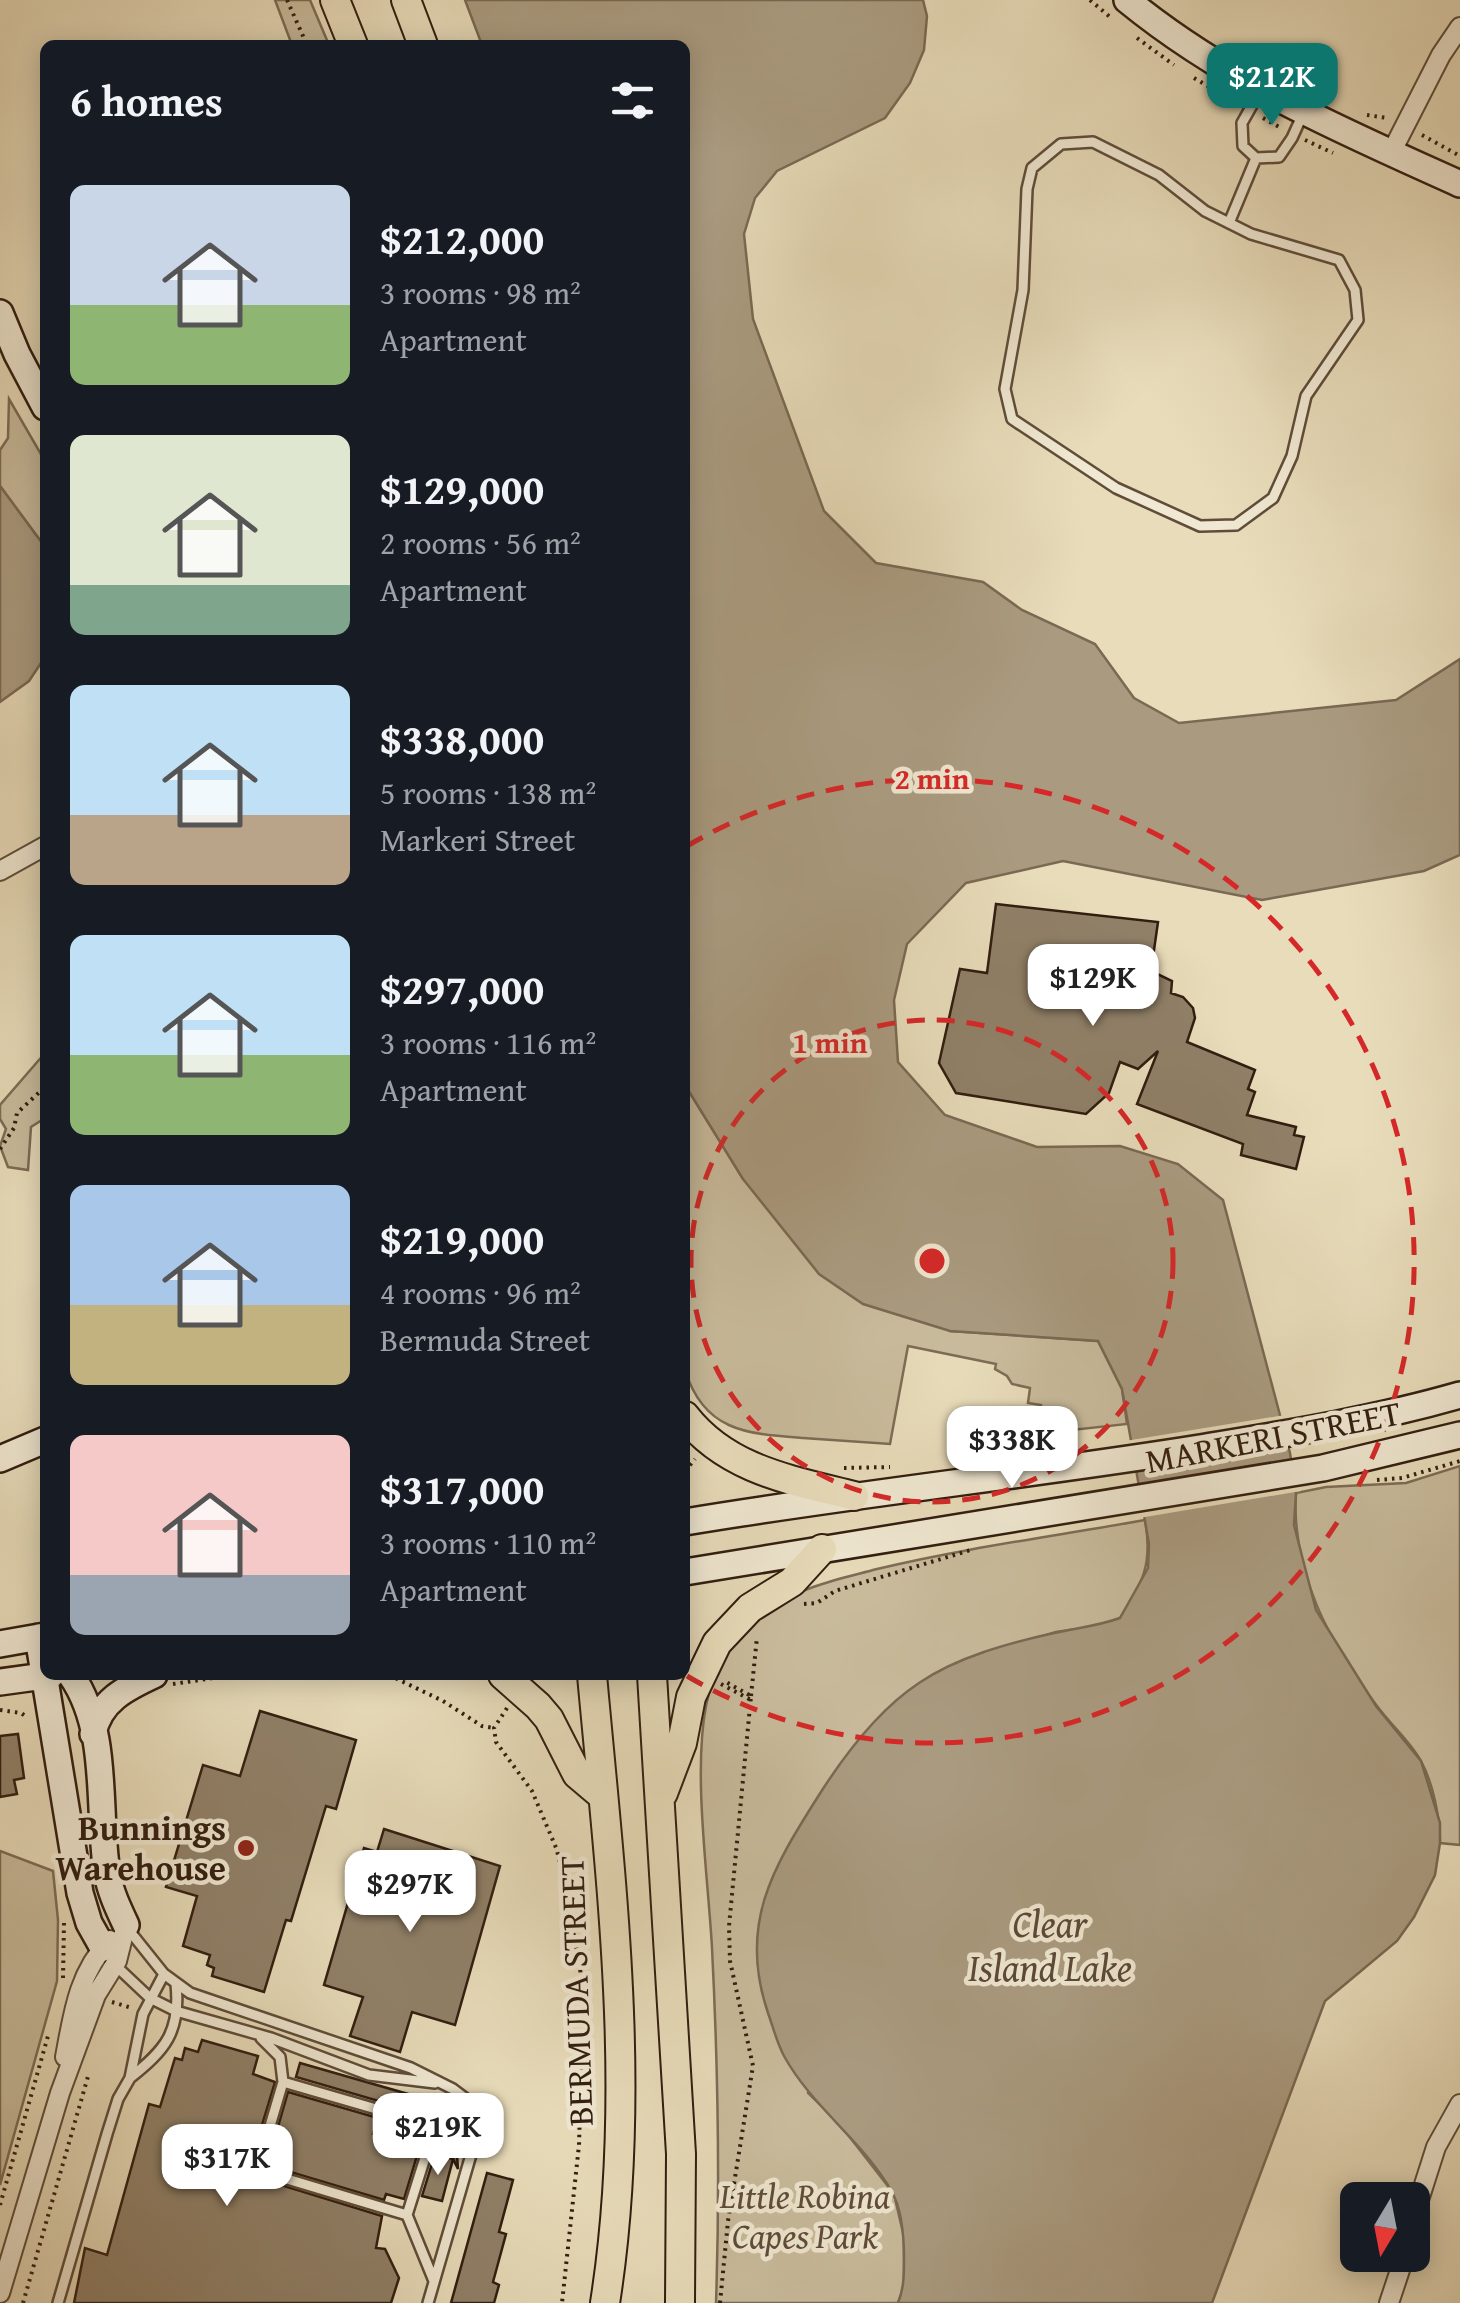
<!DOCTYPE html>
<meta charset="utf-8">
<style>
body{margin:0;font-family:"Gentium Book Plus",serif;background:#242831;color:#f1f3f6;height:100vh;display:flex;flex-direction:column;font-size:38px;white-space:nowrap}
*{box-sizing:border-box;margin:0}
p{font-size:32px;color:#9ea1a6}
.icon{flex:none;width:55px;height:55px;fill:none;stroke:currentColor;stroke-width:2;stroke-linecap:round;stroke-linejoin:round}
.map{position:relative;flex:1;overflow:hidden}
.sheet{position:absolute;left:40px;top:40px;width:650px;height:1640px;display:flex;flex-direction:column;background:#171b24;border-radius:15px;box-shadow:0 5px 25px #0003}
.sheet>*{flex:none}
.needle{width:65px;rotate:190deg}
.buttons{position:absolute;left:1340px;top:2182px;display:grid;gap:20px}
.buttons a{display:grid;place-items:center;width:90px;height:90px;border-radius:15px;background:#171b24;box-shadow:0 5px 25px #0003;font-size:50px}
.price{position:absolute;translate:-50% -85px;padding:0 22px;border-radius:20px;background:#fff;color:#222;font-size:32px;line-height:65px;filter:drop-shadow(0 2px 5px #0008)}
.price::after{content:'';position:absolute;left:50%;top:60px;width:30px;height:22px;margin-left:-15px;background:inherit;clip-path:polygon(0 0,100% 0,50% 100%)}
.price.on{background:#0f766e;color:#fff}
ul{padding:0;list-style:none}
li{display:flex;align-items:center;gap:30px;height:250px;padding:0 30px}
li span{display:grid;place-items:center;flex:none;width:280px;height:200px;border-radius:15px;color:#555}
li>.icon{margin-inline-start:auto}
span .icon{width:120px;height:120px;fill:#fffc;stroke-width:1}
li b{font-size:42px}
h2{display:flex;justify-content:space-between;align-items:center;height:120px;padding:0 30px;font-size:42px}
.map>svg:first-child{display:block}
.green{fill:#c9bc9d;stroke:#7d6c56;stroke-width:2.5}
.water{fill:#aa9b80;stroke:#7a6953;stroke-width:2.5}
.pier{fill:#e8dcba}
.building{fill:#908068;stroke:#311d10;stroke-width:2.5}
.lines{fill:none;stroke-linecap:round;stroke-linejoin:round}
.lane-casing{stroke:#5f4d3a;stroke-width:14}
.street-casing{stroke:#5f4d3a;stroke-width:22}
.secondary-casing{stroke:#311d10;stroke-width:30}
.primary-casing{stroke:#311d10;stroke-width:32}
.path{stroke:#311d10;stroke-width:4;stroke-dasharray:2.5 5;stroke-linecap:butt}
.lane{stroke:#f0e8d2;stroke-width:9}
.street{stroke:#f0e8d2;stroke-width:18}
.secondary{stroke:#f0e8d2;stroke-width:25}
.primary{stroke:#e8dcba;stroke-width:28}
.ring{fill:none;stroke:#d62828;stroke-width:5;stroke-dasharray:18 12}
.poi-dot{fill:#8f2418;stroke:#f0e8d2;stroke-width:4}
.labels{text-anchor:middle;stroke-width:9;stroke-linejoin:round;paint-order:stroke}
.street-label{font-size:35px;fill:#311d10;stroke:#f0e8d2}
.poi-label{font-size:35px;font-weight:bold;fill:#311d10;stroke:#f0e8d2;text-anchor:end}
.park-label{font-size:35px;font-style:italic;fill:#5f4d3a;stroke:#f0e8d2}
.water-label{font-size:38px;font-style:italic;fill:#5b4937;stroke:#f0e8d2}
.centre{fill:#d62828;stroke:#f0e8d2;stroke-width:5}
.ring-label{font-size:30px;text-anchor:middle;font-weight:bold;fill:#d62828;stroke:#f0e8d2;stroke-width:9;stroke-linejoin:round;paint-order:stroke}
</style>
<div class="map">
<svg width="1460" height="2303" viewBox="0 0 1460 2303">
<rect width="100%" height="100%" fill="#e8dcba"/>
<filter id="stains"><feTurbulence type="fractalNoise" baseFrequency=".002" numOctaves="4"/><feColorMatrix values="0 0 0 0 .2 0 0 0 0 .09 0 0 0 0 .02 0 0 0 .5 -.17"/></filter>
<radialGradient id="worn" r=".72"><stop offset=".6" stop-color="#630" stop-opacity="0"/><stop offset="1" stop-color="#630" stop-opacity=".3"/></radialGradient>
<path class="green" d="M275,0h35l19,45h-37z
M9,399l36,62v86l-45,-61v-36l8,-12z
M45,1053v65l-14,9 -3,43 -20,-3 -8,-21 6,-17 -6,-10v-14z
M685,1085l58,94 207,152 148,10 24,48 5,35 -82,9 -4,-28 -13,-2 2,-15 -18,-4 -5,-8 -12,-7 1,-5 -88,-18 -18,98c-29,-2 -58,-4 -87,-6 -55,-4 -99,-6 -118,-68z
M1460,1466v379l-20,-2c0,-25 -7,-60 -19,-82 -11,-20 -31,-37 -44,-55 -47,-62 -86,-134 -81,-213l30,-6 80,-4z
M1145,1520c8,44 -2,62 -25,98l-22,8 -42,6 -99,31 -149,430 30,29 56,72 10,43v50l-6,16h-182c4,-118 2,-237 -4,-355 -4,-72 -19,-174 -6,-242 8,-41 31,-74 65,-98 32,-22 69,-29 106,-39 88,-21 178,-33 268,-49z
M0,1851l53,20 5,49 -1,61 -57,204z"/>
<path class="water" d="M465,0h458l4,16 -3,34 -14,33 -25,35 -108,53 -22,27 -11,36 9,85 71,192 52,52 107,19 39,28 73,34 39,54 45,25 217,-23 64,-41v196l-36,16 -162,29 -199,-39 -97,22 -59,61 -13,56 4,62 47,53 92,32 83,-1 58,18 45,36 67,253 6,40 -2,32 22,85 60,96 45,55 19,62v20l-5,32 -21,42 -17,24 -72,60 -113,302h-314c6,-15 6,-28 6,-44 0,-21 -2,-49 -12,-67 -29,-51 -80,-85 -108,-136 -7,-13 -11,-29 -16,-43 -30,-88 4,-144 51,-218 26,-41 59,-85 100,-112 38,-26 90,-40 135,-50 22,-5 44,-7 66,-15l28,-50 1,-24 -27,-155 -24,-48 -148,-10 -87,-27 -44,-30 -76,-95 -58,-94v-1040h-203z
M0,486l45,61v110l-16,24 -29,21z"/>
<path class="pier" d="M1285,1415l8,29 -163,27 -5,-30z
M1296,1460l5,31 -162,27 -6,-31z"/>
<path class="building" d="M996,904l162,18 -7,49 21,10 -1,12 12,4 10,11 2,10 -8,24 68,28 -7,19 7,3 -8,23 49,12 -2,8 10,2 -8,32 -55,-14 2,-11 -106,-40 21,-53 -20,18 -18,-7 -11,31 -23,21 -130,-21 -17,-30 21,-94 27,4z
M260,1711l96,29 -20,69 -10,-3 -35,115 -5,-1 -22,72 -52,-16 2,-8 -7,-3 3,-10 -27,-9 14,-50 -31,-9 37,-122 37,11z
M18,1734l6,44 -10,2 3,14 -17,3v-61z
M384,1829l116,37 -45,159 -43,-13 -12,40 -50,-16 13,-39 -39,-12 40,-137 13,4z
M202,2040l56,16 -5,18 22,8 -26,86 3,8 130,40 -6,32 9,1 14,29 -8,25h-317l11,-55 22,7 42,-151 11,3 15,-49 7,2 3,-12 13,4z
M300,2063l122,35 45,25 -1,7 -11,-3 3,42 -24,-49 -11,-6 -127,-37z
M288,2092l90,26 -5,16 46,15 -15,50 -18,-5 -2,6 -117,-35z
M435,2154l18,5 -11,42 -20,-5z
M487,2173l26,7 -14,52 7,2 -13,48 6,3 -5,18h-43z"/>
<g class="lines">
<g class="lane-casing">
<path id="lane" d="M1260,91l-18,32 1,23 13,12 23,-1 13,-19 10,-22
M1093,142l66,33 46,36 46,23 88,26 16,30 3,30 -52,76 -14,60 -19,42 -37,27 -36,1 -84,-38 -104,-69 -7,-30 18,-99 4,-101 5,-21 29,-24z
M1229,223l27,-65
M128,1929l36,45 26,19 221,75 42,21 20,15 4,30 -49,169
M115,1965l35,33 26,13 95,27 98,37 66,8
M261,2038l19,19 3,25
M130,2078c35,-28 51,-46 46,-94
M407,2215l-150,-45 26,-88 138,40 7,7 1,16 -22,70 27,66
M58,2303l49,-169 11,-35 12,-21 13,-64 21,-40"/>
</g>
<g class="street-casing">
<path id="street" d="M1391,153l50,-98 19,-28
M0,871l45,-25
M65,2057c8,-43 13,-84 45,-117
M1412,2222l24,-75 24,-43
M0,2293l60,-200 36,-98 21,-34 9,-36
M1389,2303l16,-48"/>
</g>
<g class="secondary-casing">
<path id="secondary" d="M1127,0c100,82 216,131 333,184
M0,313l17,41 28,53
M0,1459l45,-19
M685,1522c173,-29 348,-47 521,-75 85,-14 171,-28 254,-52
M685,1572l638,-104 137,-33
M38,1637l42,256 9,30 14,25
M0,1644l45,-8
M71,1675c39,56 26,134 36,198 3,18 11,35 19,52
M0,1682l51,-7
M93,1734c6,-33 33,-46 61,-59"/>
</g>
<g class="primary-casing">
<path id="primary" d="M335,0l18,45
M406,0l17,45
M685,1416c42,54 106,64 169,80
M503,1675l35,31 11,13 28,55 26,22
M592,1675c19,209 46,418 13,628
M652,1675l29,479 -1,149
M663,1793l19,-50 9,-46 26,-54 33,-35 42,-26 30,-33"/>
</g>
<path class="path" d="M287,0l20,45
M1090,0l20,17
M1137,38l37,27
M1194,78l44,26
M1367,115l20,3
M1263,118l18,10
M1422,135l38,21
M1305,140l28,13
M0,1149l14,-21 3,-15 28,-26
M844,1468l46,-1
M685,1471l10,-12
M1377,1480l25,-2 58,-17
M804,1604l13,-1 18,-12 139,-42
M389,1675l54,26 39,25 12,2
M173,1684l60,-9
M721,1684l30,16
M751,1696l6,-59
M507,1708l-13,20 2,14 36,49 25,59 23,117 3,37 -4,141 -17,158
M0,1710l21,3 7,5
M63,1978l1,-55
M112,2002l20,6
M0,2205l48,-169
M23,2303l66,-230
M720,2303l8,-82 25,-155 -23,-105 -1,-35 22,-230 -27,-15"/>
<use href="#lane" class="lane"/>
<use href="#street" class="street"/>
<use href="#secondary" class="secondary"/>
<use href="#primary" class="primary"/>
</g>
<g class="ring">
<circle cx="932" cy="1261" r="241"/>
<path d="M687 846A482 482 0 1 1 687 1676"/>
</g>
<circle class="poi-dot" cx="246" cy="1848" r="10"/>
<g class="labels">
<g class="street-label">
<text transform="translate(1273 1437) rotate(-11)" y="12">MARKERI STREET</text>
<text transform="translate(576 1991) rotate(-92)" y="12">BERMUDA STREET</text>
</g>
<g class="poi-label">
<text x="226" y="1840">Bunnings<tspan x="226" dy="40">Warehouse</tspan></text>
</g>
<g class="park-label">
<text x="805" y="2208">Little Robina<tspan x="805" dy="40">Capes Park</tspan></text>
</g>
<g class="water-label">
<text x="1050" y="1937">Clear<tspan x="1050" dy="44">Island Lake</tspan></text>
</g>
</g>
<circle cx="932" cy="1261" r="15" class="centre"/>
<g class="ring-label">
<text x="932" y="789">2 min</text>
<text x="830" y="1053">1 min</text>
</g>
<rect width="100%" height="100%" filter="url(#stains)"/>
<rect width="100%" height="100%" fill="url(#worn)"/>
</svg>
<div class="buttons">
<a><svg class="needle" viewBox="-14 -14 28 28"><path d="M0-13l5 13h-10z" fill="#e53935"/><path d="M0 13l5-13h-10z" fill="#9ea1a6"/></svg></a>
</div>
<b class="price on" style="left:1272px;top:128px">$212K</b>
<b class="price" style="left:1093px;top:1029px">$129K</b>
<b class="price" style="left:1012px;top:1491px">$338K</b>
<b class="price" style="left:410px;top:1935px">$297K</b>
<b class="price" style="left:438px;top:2178px">$219K</b>
<b class="price" style="left:227px;top:2209px">$317K</b>
<section class="sheet">
<h2>6 homes<svg class="icon" aria-label="filters" viewBox="0 0 24 24"><path d="M4 7h16M4 17h16"/><circle cx="9" cy="7" r="2"/><circle cx="15" cy="17" r="2"/></svg></h2>
<ul>
<li><span style="background:linear-gradient(#c9d6e8 60%,#8fb573 0)"><svg class="icon" aria-label="home" viewBox="0 0 24 24"><path d="M3 11l9-7 9 7M6 9v11h12V9"/></svg></span><div><b>$212,000</b><p>3 rooms · 98 m²</p><p>Apartment</p></div></li>
<li><span style="background:linear-gradient(#dfe7d0 75%,#7fa58c 0)"><svg class="icon" aria-label="home" viewBox="0 0 24 24"><path d="M3 11l9-7 9 7M6 9v11h12V9"/></svg></span><div><b>$129,000</b><p>2 rooms · 56 m²</p><p>Apartment</p></div></li>
<li><span style="background:linear-gradient(#bfe0f5 65%,#b9a48a 0)"><svg class="icon" aria-label="home" viewBox="0 0 24 24"><path d="M3 11l9-7 9 7M6 9v11h12V9"/></svg></span><div><b>$338,000</b><p>5 rooms · 138 m²</p><p>Markeri Street</p></div></li>
<li><span style="background:linear-gradient(#bfe0f5 60%,#8fb573 0)"><svg class="icon" aria-label="home" viewBox="0 0 24 24"><path d="M3 11l9-7 9 7M6 9v11h12V9"/></svg></span><div><b>$297,000</b><p>3 rooms · 116 m²</p><p>Apartment</p></div></li>
<li><span style="background:linear-gradient(#a9c7e8 60%,#c2b280 0)"><svg class="icon" aria-label="home" viewBox="0 0 24 24"><path d="M3 11l9-7 9 7M6 9v11h12V9"/></svg></span><div><b>$219,000</b><p>4 rooms · 96 m²</p><p>Bermuda Street</p></div></li>
<li><span style="background:linear-gradient(#f6c9c9 70%,#9aa5b1 0)"><svg class="icon" aria-label="home" viewBox="0 0 24 24"><path d="M3 11l9-7 9 7M6 9v11h12V9"/></svg></span><div><b>$317,000</b><p>3 rooms · 110 m²</p><p>Apartment</p></div></li>
</ul>
</section>
</div>
